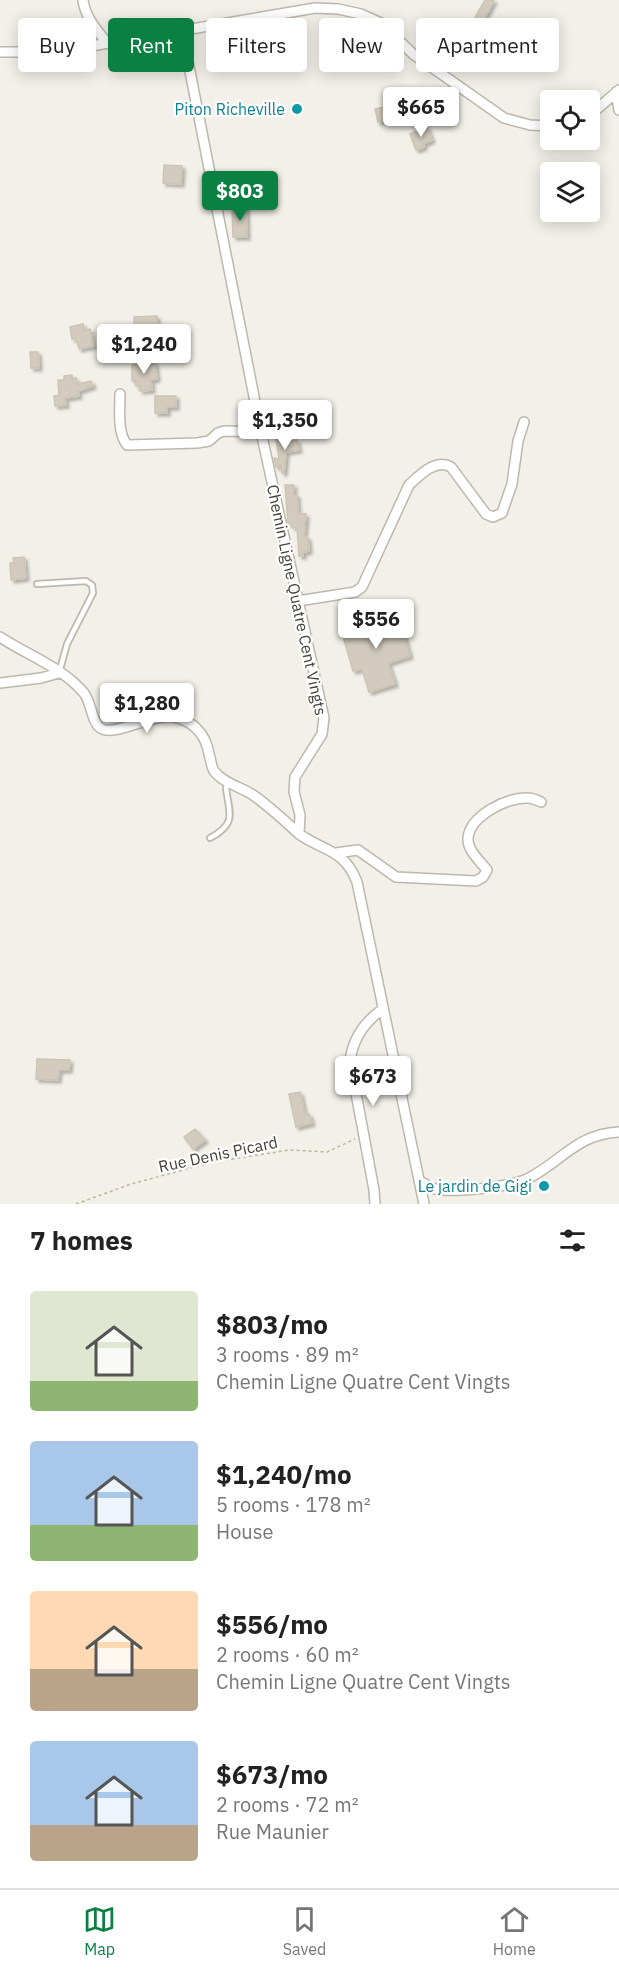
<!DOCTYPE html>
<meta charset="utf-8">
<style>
body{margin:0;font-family:"IBM Plex Sans",sans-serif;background:#f2f2f2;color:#222;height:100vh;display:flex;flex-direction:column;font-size:22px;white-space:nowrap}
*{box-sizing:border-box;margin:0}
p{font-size:20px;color:#767676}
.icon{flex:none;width:33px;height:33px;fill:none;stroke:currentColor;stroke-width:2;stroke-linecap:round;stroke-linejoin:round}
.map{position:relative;height:1204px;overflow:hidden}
.details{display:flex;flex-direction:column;background:#fff;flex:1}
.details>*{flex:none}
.banner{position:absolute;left:18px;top:18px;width:584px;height:54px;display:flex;gap:12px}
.tools{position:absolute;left:540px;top:90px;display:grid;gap:12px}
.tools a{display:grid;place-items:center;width:60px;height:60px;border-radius:6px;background:#fff;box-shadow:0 3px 15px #0003;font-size:30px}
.price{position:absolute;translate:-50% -51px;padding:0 14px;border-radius:6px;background:#fff;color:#222;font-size:20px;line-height:39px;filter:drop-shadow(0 2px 3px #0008)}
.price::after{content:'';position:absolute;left:50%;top:36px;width:18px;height:14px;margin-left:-9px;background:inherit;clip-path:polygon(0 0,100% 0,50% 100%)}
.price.selected{background:#0b8043;color:#fff}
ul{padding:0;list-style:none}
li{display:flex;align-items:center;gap:18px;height:150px;padding:0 30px}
li span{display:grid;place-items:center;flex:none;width:168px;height:120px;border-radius:6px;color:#555}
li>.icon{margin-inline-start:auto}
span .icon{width:72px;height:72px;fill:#fffc;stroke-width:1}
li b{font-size:26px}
h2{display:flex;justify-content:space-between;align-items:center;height:72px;padding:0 30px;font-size:26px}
.tag{padding:0 21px;border-radius:6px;background:#fff;box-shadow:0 3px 15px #0003;font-size:21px;line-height:54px}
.tag.selected{background:#0b8043;color:#fff}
.tab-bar{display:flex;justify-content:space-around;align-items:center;height:84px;border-top:2px solid #e0e0e0;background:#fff;font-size:16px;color:#767676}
.tab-bar a{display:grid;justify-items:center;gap:3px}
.tab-bar .selected{color:#0b8043}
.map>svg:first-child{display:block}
.building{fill:#d3ccbe;stroke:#cdc4b2;stroke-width:1.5;filter:url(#shadow)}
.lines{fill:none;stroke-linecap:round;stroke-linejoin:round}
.service-casing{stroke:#bdb8ab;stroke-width:8}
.minor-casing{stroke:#bdb8ab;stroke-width:12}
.path{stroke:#bdb49d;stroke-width:1.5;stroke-dasharray:3 3;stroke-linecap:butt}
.service{stroke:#fff;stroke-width:4.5}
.minor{stroke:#fff;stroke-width:9}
.culture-dot{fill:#0f9aa8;stroke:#fff;stroke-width:2}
.labels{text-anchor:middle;stroke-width:4.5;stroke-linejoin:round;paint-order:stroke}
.culture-label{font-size:16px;fill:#0d838f;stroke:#fff;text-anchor:end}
.street-label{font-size:16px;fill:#454037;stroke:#fff}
</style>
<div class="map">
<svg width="619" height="1204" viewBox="0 0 619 1204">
<defs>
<filter id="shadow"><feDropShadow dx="3" dy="3" stdDeviation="1.5" flood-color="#0004"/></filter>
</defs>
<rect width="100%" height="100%" fill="#f2f0e8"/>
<path class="building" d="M485,0h9l-13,25 -8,-4z
M385,107l3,13 -10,2 -3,-13z
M427,127l5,13 -9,4 1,3 -8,3 -6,-16z
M164,165l18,1 -1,18 -18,-1z
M246,206l1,31h-14l-1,-30z
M157,316v7l5,2v8l-5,2v5h-23v-23z
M83,324l1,7 6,-2 4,17 -15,3 -3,-11 -4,1 -2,-12z
M30,352h8l1,16h-8z
M155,362l2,17 -6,1 1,10 -12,1v-5h-4v-5h-4v-16z
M72,375v4l4,-1 1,6 14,-3 2,5 -15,5 1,5 -14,2 1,7 -11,1 -1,-10 5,-1 -1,-15h6v-4z
M155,396h21v11h-9v6h-12z
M286,437l1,5 10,-2 2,10 -13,2 -2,21h-2l-2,-9v3h-4l-2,-9 5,1 -3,-20z
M285,485h9l-1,10h4l1,18 8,1 -2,22 4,2 1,13 -6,1v4h-4l-2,-28 -5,-1v-2l-4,-2z
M24,557l2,21 -15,2 -1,-17h4l-1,-5z
M392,618l1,6 7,-2 10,34 -22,7 7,21 -26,8 -7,-23 -9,2 -12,-42 29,-9 1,4z
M37,1059l33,1 -1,10h-10l-1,10 -22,-1z
M300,1092l5,23 4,-1 3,9 -16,4 -7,-33z
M195,1129l10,11 -12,9 -9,-12z"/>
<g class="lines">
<g class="service-casing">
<path id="service" d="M37,584l49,-3 6,4 1,8 -26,51 -8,29
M210,838c29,-15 18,-27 16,-51l3,-4"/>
</g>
<g class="minor-casing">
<path id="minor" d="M83,0c2,17 14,30 24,43
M182,31l79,401 63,286 -2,16 -27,43 -1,15 6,23 -1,19c26,18 45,15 58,48l67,322
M0,52h56l259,-44 23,1 23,5 20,9 32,31 91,64 26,7 20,1
M616,92l3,18
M590,115l29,-25
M120,394c0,16 -3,38 7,51l70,-2 12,-2 9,-8 6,-2 37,1
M298,601l57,-9 7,-5 47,-102c11,-10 27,-27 42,-18l35,47 7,3 9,-4 10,-29 6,-43 6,-19
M0,637c27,18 62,30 84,56 8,10 7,30 18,36 14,7 52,-16 72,-12 20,4 32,18 35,37 2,6 2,12 5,17 9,12 27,16 39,24 17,12 31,25 46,39
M0,683l41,-5 18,-5
M336,853l22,-3 38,27 80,4 7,-4 4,-7c-7,-9 -20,-20 -19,-32 2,-22 39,-41 59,-40 4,0 10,2 14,4
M420,1181c4,2 8,6 12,7 18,6 80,-1 97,-10 33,-17 48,-44 90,-46
M375,1204l-1,-14 -24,-129c3,-23 14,-39 33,-52"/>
</g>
<path class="path" d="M76,1204l55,-20 82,-22 77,-12 37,2 28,-13"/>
<use href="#service" class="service"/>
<use href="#minor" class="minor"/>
</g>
<g class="culture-dot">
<circle cx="297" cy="109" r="6"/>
<circle cx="544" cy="1186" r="6"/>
</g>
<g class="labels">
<g class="culture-label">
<text x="285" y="115">Piton Richeville</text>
<text x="532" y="1192">Le jardin de Gigi</text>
</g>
<g class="street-label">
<text transform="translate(297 600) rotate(78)" y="6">Chemin Ligne Quatre Cent Vingts</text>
<text transform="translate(218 1154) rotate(-12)" y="6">Rue Denis Picard</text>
</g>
</g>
</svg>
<div class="tools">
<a><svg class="icon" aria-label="locate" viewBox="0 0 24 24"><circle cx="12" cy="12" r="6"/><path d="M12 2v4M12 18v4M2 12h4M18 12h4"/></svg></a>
<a><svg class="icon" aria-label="layers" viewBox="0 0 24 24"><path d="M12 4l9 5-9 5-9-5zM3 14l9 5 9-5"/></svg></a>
</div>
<b class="price" style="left:421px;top:138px">$665</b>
<b class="price selected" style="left:240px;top:222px">$803</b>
<b class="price" style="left:144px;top:375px">$1,240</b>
<b class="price" style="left:285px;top:451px">$1,350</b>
<b class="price" style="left:376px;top:650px">$556</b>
<b class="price" style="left:147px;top:734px">$1,280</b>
<b class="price" style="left:373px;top:1107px">$673</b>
<div class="banner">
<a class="tag">Buy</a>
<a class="tag selected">Rent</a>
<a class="tag">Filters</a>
<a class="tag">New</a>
<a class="tag">Apartment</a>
</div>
</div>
<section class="details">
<h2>7 homes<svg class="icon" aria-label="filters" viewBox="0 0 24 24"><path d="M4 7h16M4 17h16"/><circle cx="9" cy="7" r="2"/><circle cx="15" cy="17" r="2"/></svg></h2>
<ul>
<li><span style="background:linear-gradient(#dfe7d0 75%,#8fb573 0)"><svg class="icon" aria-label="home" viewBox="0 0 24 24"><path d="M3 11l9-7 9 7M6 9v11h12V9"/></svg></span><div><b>$803/mo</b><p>3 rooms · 89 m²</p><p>Chemin Ligne Quatre Cent Vingts</p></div></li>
<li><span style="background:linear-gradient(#a9c7e8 70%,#8fb573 0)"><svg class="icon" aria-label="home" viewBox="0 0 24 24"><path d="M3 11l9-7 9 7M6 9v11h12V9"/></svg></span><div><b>$1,240/mo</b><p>5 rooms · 178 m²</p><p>House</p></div></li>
<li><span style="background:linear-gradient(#ffd9b3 65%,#b9a48a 0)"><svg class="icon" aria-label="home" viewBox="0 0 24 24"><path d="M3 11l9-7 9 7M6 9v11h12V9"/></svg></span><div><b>$556/mo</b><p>2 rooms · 60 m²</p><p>Chemin Ligne Quatre Cent Vingts</p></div></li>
<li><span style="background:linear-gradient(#a9c7e8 70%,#b9a48a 0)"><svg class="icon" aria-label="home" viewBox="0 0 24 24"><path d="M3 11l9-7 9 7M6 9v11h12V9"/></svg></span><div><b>$673/mo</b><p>2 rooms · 72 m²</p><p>Rue Maunier</p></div></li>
</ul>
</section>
<nav class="tab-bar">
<a class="selected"><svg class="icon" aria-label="map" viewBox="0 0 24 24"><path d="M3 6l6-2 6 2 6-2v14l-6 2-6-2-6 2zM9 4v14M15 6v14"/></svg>Map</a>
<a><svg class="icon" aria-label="saved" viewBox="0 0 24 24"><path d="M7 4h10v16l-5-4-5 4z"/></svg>Saved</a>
<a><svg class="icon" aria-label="home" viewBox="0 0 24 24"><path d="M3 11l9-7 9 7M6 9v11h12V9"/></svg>Home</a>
</nav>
